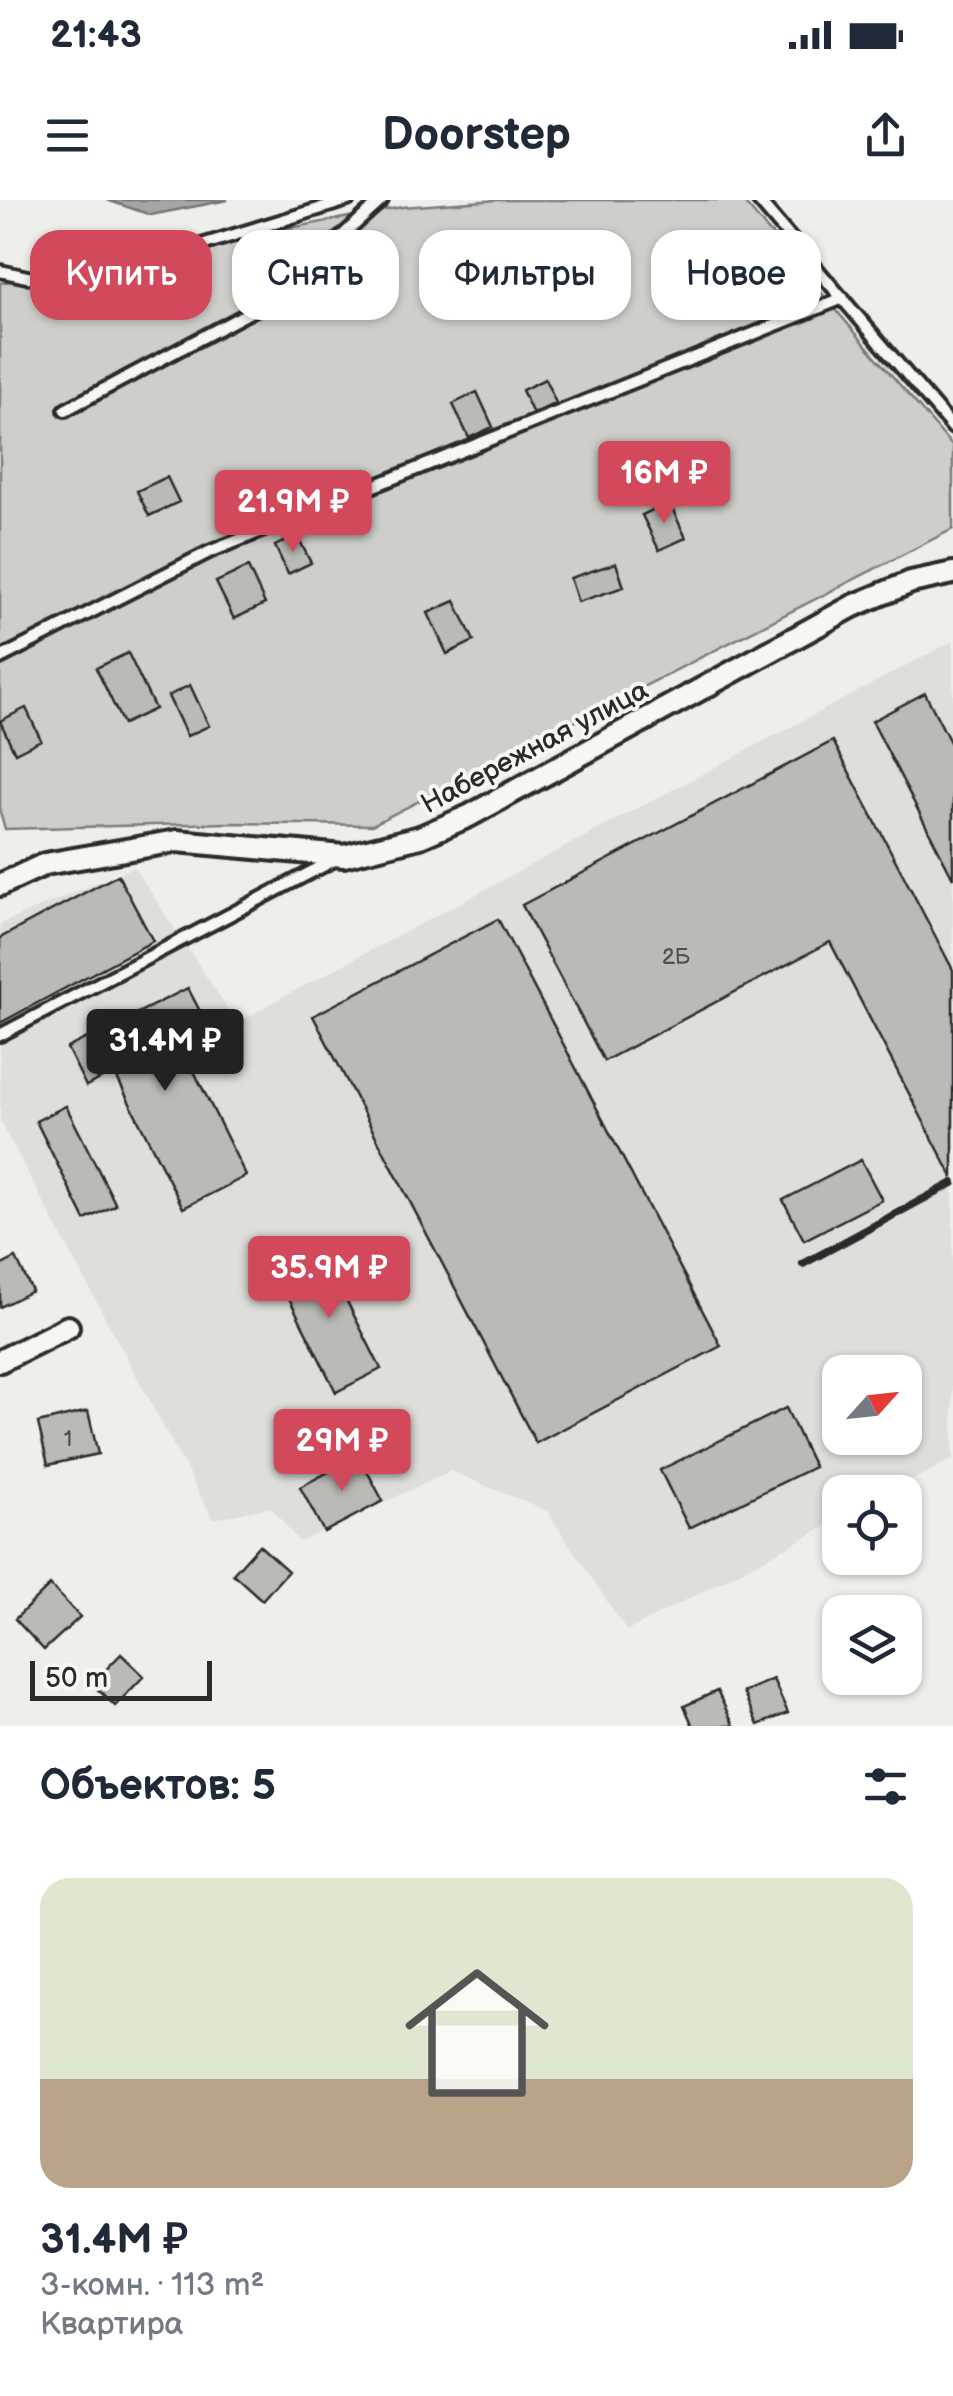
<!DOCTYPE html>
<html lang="ru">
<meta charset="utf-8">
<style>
body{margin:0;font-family:"Balsamiq Sans",sans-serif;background:#f2f2f3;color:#1f2937;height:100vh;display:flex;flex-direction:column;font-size:38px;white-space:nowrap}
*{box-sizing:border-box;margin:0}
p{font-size:32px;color:#747a83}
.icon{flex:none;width:55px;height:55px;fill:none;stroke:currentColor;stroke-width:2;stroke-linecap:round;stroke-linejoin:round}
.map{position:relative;height:1526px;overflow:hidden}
.drawer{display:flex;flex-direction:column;background:#fff;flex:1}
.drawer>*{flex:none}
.hud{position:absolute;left:30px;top:30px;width:895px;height:90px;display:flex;gap:20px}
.needle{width:65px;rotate:63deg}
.buttons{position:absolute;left:822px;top:1155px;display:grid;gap:20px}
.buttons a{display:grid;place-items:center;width:100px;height:100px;border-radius:20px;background:#fff;box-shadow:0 2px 8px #0004;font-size:50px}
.scale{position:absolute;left:30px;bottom:25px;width:182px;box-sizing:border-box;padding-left:10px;border:5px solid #2b2b2b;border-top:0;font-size:28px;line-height:35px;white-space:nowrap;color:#2b2b2b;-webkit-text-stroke:8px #f6f6f2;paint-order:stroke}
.price{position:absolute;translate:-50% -85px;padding:0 22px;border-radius:10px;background:#d1495b;color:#fff;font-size:32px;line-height:65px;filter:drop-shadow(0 2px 5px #0008)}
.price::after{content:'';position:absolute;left:50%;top:60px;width:30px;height:22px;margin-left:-15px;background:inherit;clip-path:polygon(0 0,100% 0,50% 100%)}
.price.current{background:#222;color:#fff}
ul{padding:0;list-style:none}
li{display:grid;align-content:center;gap:20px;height:530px;padding:0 40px}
li span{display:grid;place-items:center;height:310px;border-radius:30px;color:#555}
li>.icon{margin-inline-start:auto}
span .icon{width:180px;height:180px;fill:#fffc;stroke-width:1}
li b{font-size:42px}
h2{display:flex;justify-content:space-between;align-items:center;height:120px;padding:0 40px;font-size:42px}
.chip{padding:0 35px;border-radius:30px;background:#fff;box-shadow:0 2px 8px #0004;font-size:35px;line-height:90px}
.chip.current{background:#d1495b;color:#fff}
.status{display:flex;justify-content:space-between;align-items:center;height:70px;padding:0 50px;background:#fff;direction:ltr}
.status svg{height:28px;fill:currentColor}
header{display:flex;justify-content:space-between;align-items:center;height:130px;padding:0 40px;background:#fff;font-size:45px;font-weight:800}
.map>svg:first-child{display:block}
.built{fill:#dededb;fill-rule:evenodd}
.green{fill:#cececa;stroke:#7c7c7a;stroke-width:2.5}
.water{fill:#a6a6a3;stroke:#757573;stroke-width:2.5}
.building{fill:#babab7;stroke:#2b2b2b;stroke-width:2.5}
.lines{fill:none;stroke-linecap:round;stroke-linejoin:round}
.lane-casing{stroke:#2b2b2b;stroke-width:18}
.street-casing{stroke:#2b2b2b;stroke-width:28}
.lane{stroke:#f6f6f2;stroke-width:10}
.street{stroke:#f6f6f2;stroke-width:20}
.rail{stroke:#2b2b2b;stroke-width:8}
.labels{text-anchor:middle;stroke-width:8;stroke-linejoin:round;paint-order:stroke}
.number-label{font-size:22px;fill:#4f4f4e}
.street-label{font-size:28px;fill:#2b2b2b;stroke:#f6f6f2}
</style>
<div class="status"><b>21:43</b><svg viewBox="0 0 49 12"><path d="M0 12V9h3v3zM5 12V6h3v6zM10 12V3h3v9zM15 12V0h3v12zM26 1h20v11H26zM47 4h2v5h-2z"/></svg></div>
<header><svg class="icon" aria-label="menu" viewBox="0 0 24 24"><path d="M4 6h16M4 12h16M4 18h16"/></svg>Doorstep<svg class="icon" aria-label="share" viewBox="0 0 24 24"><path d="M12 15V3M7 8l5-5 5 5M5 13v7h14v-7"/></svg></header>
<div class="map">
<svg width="953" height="1526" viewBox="0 0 953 1526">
<rect width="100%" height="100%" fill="#eeeeea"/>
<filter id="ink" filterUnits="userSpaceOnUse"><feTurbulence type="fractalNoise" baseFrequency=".01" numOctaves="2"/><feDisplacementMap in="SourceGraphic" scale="20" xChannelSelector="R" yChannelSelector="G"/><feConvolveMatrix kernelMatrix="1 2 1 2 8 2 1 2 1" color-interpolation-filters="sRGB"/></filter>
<g filter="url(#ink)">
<path class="built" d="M953,441v818l-63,33h-50v27l-213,112 -80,-120 -96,-40 -152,71 -28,-35 -58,12 -213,-398v-197l134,-57 103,156 38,-22zM840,1172h65v66h-65z"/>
<path class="green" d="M499,0h243l211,247v82l-581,296 -144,-2 -223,6 -5,-17v-529l402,-76z"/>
<path class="water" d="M107,0h121l-77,15z"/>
<path class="building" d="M545,179l11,24 -23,11 -11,-24z
M477,192l16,35 -24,11 -16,-34z
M270,274l10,21 -22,11 -11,-22z
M167,277l12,25 -30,14 -12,-25z
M669,302l17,36 -27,12 -17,-35z
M297,335l14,28 -23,11 -13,-28z
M616,363l8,24 -46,15 -8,-24z
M248,367l17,37 -31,15 -18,-37z
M455,401l19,40 -27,13 -19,-41z
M128,453l27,56 -32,15 -27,-56z
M190,485l19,41 -22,10 -19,-40z
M925,493l28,55v130l-81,-157z
M26,508l15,32 -26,13 -15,-32z
M833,541l120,229v208l-123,-236 -226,119 -82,-156z
M118,675l35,66 -153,82v-85z
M498,719l223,427 -185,97 -223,-427z
M188,788l19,37 -29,14 68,137 -63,32 -69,-136 -28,14 -19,-38z
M66,906l50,99 -31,15 -49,-99z
M861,960l21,40 -78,40 -21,-40z
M321,1050l60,119 -45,23 -60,-120z
M16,1058l16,33 -32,16v-41z
M786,1208l28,59 -125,61 -29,-58z
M88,1211l10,43 -50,11 -10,-42z
M359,1256l24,45 -59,31 -24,-45z
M259,1345l29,26 -26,29 -29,-26z
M50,1385l30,32 -36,33 -29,-31z
M121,1454l23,22 -29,30 -23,-22z
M773,1479l15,34 -30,12 -15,-33z
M717,1491l17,35h-41l-9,-20z"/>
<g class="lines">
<g class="lane-casing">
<path id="lane" d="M758,0l195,228
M0,71l68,15 280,-86
M65,210l204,-108 113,-102
M0,458l209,-106 634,-254
M0,835l338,-177"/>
</g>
<g class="street-casing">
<path id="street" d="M0,685l45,-21 132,-23 167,15 76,-19 49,-21 384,-210 58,-24 42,-9
M0,1161l68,-34"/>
</g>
<use href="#lane" class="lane"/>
<use href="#street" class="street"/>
<path class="rail" d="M803,1064l150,-81"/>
</g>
</g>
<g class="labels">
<g class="number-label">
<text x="676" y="764">2Б</text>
<text x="68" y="1246">1</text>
</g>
<g class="street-label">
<text transform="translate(534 546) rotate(-28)" y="10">Набережная улица</text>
</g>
</g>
</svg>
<div class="buttons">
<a><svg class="needle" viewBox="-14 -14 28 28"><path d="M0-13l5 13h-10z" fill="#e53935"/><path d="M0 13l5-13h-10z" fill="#747a83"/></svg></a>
<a><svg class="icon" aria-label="locate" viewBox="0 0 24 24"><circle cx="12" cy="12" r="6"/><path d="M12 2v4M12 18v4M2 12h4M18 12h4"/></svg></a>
<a><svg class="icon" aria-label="layers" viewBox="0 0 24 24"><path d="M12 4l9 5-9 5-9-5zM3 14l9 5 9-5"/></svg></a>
</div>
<div class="scale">50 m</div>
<b class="price" style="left:664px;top:326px">16M ₽</b>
<b class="price" style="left:293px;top:355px">21.9M ₽</b>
<b class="price current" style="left:165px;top:894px">31.4M ₽</b>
<b class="price" style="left:329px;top:1121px">35.9M ₽</b>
<b class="price" style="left:342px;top:1294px">29M ₽</b>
<div class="hud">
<a class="chip current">Купить</a>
<a class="chip">Снять</a>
<a class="chip">Фильтры</a>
<a class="chip">Новое</a>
</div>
</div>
<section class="drawer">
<h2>Объектов: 5<svg class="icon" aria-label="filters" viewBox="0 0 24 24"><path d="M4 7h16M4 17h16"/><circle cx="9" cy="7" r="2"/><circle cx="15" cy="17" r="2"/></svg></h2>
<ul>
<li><span style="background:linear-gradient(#dfe7d0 65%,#b9a48a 0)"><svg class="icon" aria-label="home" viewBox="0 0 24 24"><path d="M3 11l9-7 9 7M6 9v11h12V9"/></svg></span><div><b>31.4M ₽</b><p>3-комн. · 113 m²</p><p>Квартира</p></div></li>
</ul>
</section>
